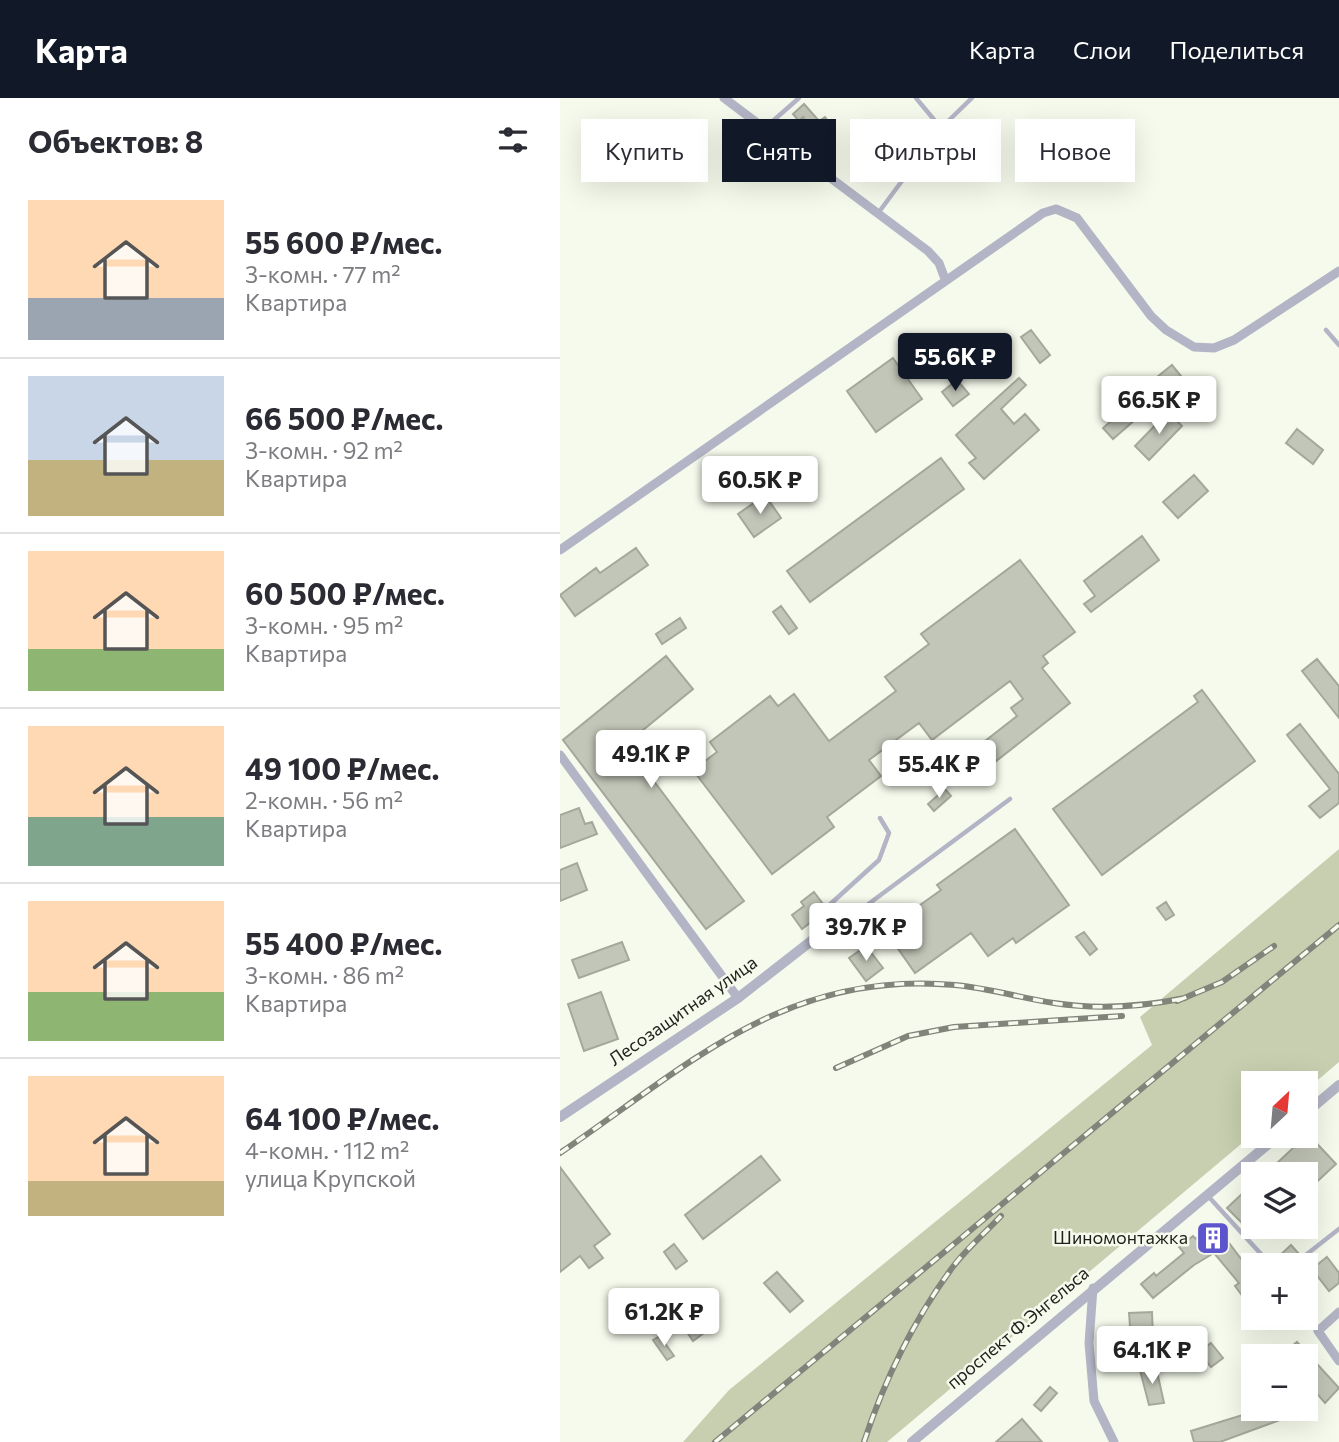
<!DOCTYPE html>
<html lang="ru">
<meta charset="utf-8">
<style>
body{margin:0;font-family:Commissioner,sans-serif;background:#f7f7f7;color:#2b2b33;height:100vh;display:flex;flex-direction:column;font-size:26px;white-space:nowrap}
*{box-sizing:border-box;margin:0}
p{font-size:23px;color:#7c7c81}
.icon{flex:none;width:38px;height:38px;fill:none;stroke:currentColor;stroke-width:2;stroke-linecap:round;stroke-linejoin:round}
.map{position:relative;flex:1;overflow:hidden}
.panel{display:flex;flex-direction:column;background:#fff;width:560px}
.panel>*{flex:none}
.hud{position:absolute;left:21px;top:21px;width:653px;height:63px;display:flex;gap:14px}
.needle{width:46px;rotate:26deg}
.buttons{position:absolute;left:681px;top:973px;display:grid;gap:14px}
.buttons a{display:grid;place-items:center;width:77px;height:77px;border-radius:0px;background:#fff;box-shadow:0 7px 28px #0002;font-size:35px}
.price{position:absolute;translate:-50% -60px;padding:0 16px;border-radius:7px;background:#fff;color:#222;font-size:23px;line-height:46px;filter:drop-shadow(0 2px 4px #0008)}
.price::after{content:'';position:absolute;left:50%;top:42px;width:21px;height:16px;margin-left:-10px;background:inherit;clip-path:polygon(0 0,100% 0,50% 100%)}
.price.active{background:#111827;color:#fff}
ul{padding:0;list-style:none}
li{display:flex;align-items:center;gap:21px;height:175px;padding:0 28px}
li+li{border-top:2px solid #e1e1e2}
li span{display:grid;place-items:center;flex:none;width:196px;height:140px;border-radius:0px;color:#555}
li>.icon{margin-inline-start:auto}
span .icon{width:84px;height:84px;fill:#fffc;stroke-width:1}
li b{font-size:30px}
h2{display:flex;justify-content:space-between;align-items:center;height:84px;padding:0 28px;font-size:30px}
.chip{padding:0 24px;border-radius:0px;background:#fff;box-shadow:0 7px 28px #0002;font-size:24px;line-height:63px}
.chip.active{background:#111827;color:#fff}
header{display:flex;align-items:center;gap:42px;box-sizing:border-box;height:98px;padding:0 35px;background:#111827;color:#fff}
header strong{font-size:33px}
nav{display:flex;gap:38px;margin-inline-start:auto;font-size:24px}
main{display:flex;flex:1;min-height:0}
.map>svg:first-child{display:block}
.green{fill:#c7cfb0}
.building{fill:#c2c6b8;stroke:#a4a79a;stroke-width:2}
.lines{fill:none;stroke-linecap:round;stroke-linejoin:round}
.service{stroke:#b3b4c5;stroke-width:4.5}
.minor{stroke:#b3b4c5;stroke-width:9}
.tertiary{stroke:#b3b4c5;stroke-width:10}
.rail-casing{stroke:#81847b;stroke-width:6}
.rail{stroke:#f6faec;stroke-width:3.5;stroke-dasharray:10;stroke-linecap:butt}
.labels{text-anchor:middle;stroke-width:5;stroke-linejoin:round;paint-order:stroke}
.street-label{font-size:18px;fill:#1e201b;stroke:#f6faec}
.poi-label{font-size:18px;fill:#1e201b;stroke:#f6faec;text-anchor:end}
</style>
<header>
<strong>Карта</strong>
<nav><a>Карта</a><a>Слои</a><a>Поделиться</a></nav>
</header>
<main>
<section class="panel">
<h2>Объектов: 8<svg class="icon" aria-label="filters" viewBox="0 0 24 24"><path d="M4 7h16M4 17h16"/><circle cx="9" cy="7" r="2"/><circle cx="15" cy="17" r="2"/></svg></h2>
<ul>
<li><span style="background:linear-gradient(#ffd9b3 70%,#9aa5b1 0)"><svg class="icon" aria-label="home" viewBox="0 0 24 24"><path d="M3 11l9-7 9 7M6 9v11h12V9"/></svg></span><div><b>55 600 ₽/мес.</b><p>3-комн. · 77 m²</p><p>Квартира</p></div></li>
<li><span style="background:linear-gradient(#c9d6e8 60%,#c2b280 0)"><svg class="icon" aria-label="home" viewBox="0 0 24 24"><path d="M3 11l9-7 9 7M6 9v11h12V9"/></svg></span><div><b>66 500 ₽/мес.</b><p>3-комн. · 92 m²</p><p>Квартира</p></div></li>
<li><span style="background:linear-gradient(#ffd9b3 70%,#8fb573 0)"><svg class="icon" aria-label="home" viewBox="0 0 24 24"><path d="M3 11l9-7 9 7M6 9v11h12V9"/></svg></span><div><b>60 500 ₽/мес.</b><p>3-комн. · 95 m²</p><p>Квартира</p></div></li>
<li><span style="background:linear-gradient(#ffd9b3 65%,#7fa58c 0)"><svg class="icon" aria-label="home" viewBox="0 0 24 24"><path d="M3 11l9-7 9 7M6 9v11h12V9"/></svg></span><div><b>49 100 ₽/мес.</b><p>2-комн. · 56 m²</p><p>Квартира</p></div></li>
<li><span style="background:linear-gradient(#ffd9b3 65%,#8fb573 0)"><svg class="icon" aria-label="home" viewBox="0 0 24 24"><path d="M3 11l9-7 9 7M6 9v11h12V9"/></svg></span><div><b>55 400 ₽/мес.</b><p>3-комн. · 86 m²</p><p>Квартира</p></div></li>
<li><span style="background:linear-gradient(#ffd9b3 75%,#c2b280 0)"><svg class="icon" aria-label="home" viewBox="0 0 24 24"><path d="M3 11l9-7 9 7M6 9v11h12V9"/></svg></span><div><b>64 100 ₽/мес.</b><p>4-комн. · 112 m²</p><p>улица Крупской</p></div></li>
</ul>
</section>
<div class="map">
<svg width="779" height="1344" viewBox="0 0 779 1344">
<rect width="100%" height="100%" fill="#f6faec"/>
<path class="green" d="M779,751v213l-33,28v-7h-53v51l-366,308h-204l46,-52 423,-345 -12,-28z"/>
<path class="building" d="M244,6l15,17 6,-4 9,12 -15,11 -16,-23 -4,4 -6,-7z
M304,22l12,16 -8,6 -12,-17z
M471,232l19,25 -10,8 -19,-26z
M333,260l29,41 -46,33 -29,-41z
M612,267l13,16 -21,17 -13,-16z
M459,280l7,7 -25,24 13,15 11,-10 14,16 -55,49 -15,-16 7,-5 -20,-23z
M397,282l12,14 -16,12 -11,-14z
M566,310l10,11 -23,20 -10,-11z
M608,314l14,14 -33,34 -14,-14z
M737,331l26,21 -10,14 -27,-21z
M381,360l23,31 -154,113 -23,-31z
M634,377l14,16 -30,27 -15,-16z
M205,397l16,23 -27,19 -16,-23z
M582,438l17,24 -68,52 -7,-8 11,-8 -11,-15z
M76,450l12,17 -73,51 -15,-21 36,-27 4,5z
M460,462l55,72 -32,24 5,7 -6,5 28,35 -103,81 -14,-18 64,-50 -6,-8 12,-9 -13,-18 -78,59 -13,-17 -50,37 12,16 -54,41 7,10 -62,47 -79,-104 24,-18 -7,-10 60,-46 8,10 16,-12 35,47 67,-50 -11,-14 44,-33 -8,-10z
M221,508l16,22 -8,6 -16,-22z
M120,520l6,10 -24,16 -6,-10z
M106,558l27,33 -67,55 118,157 -38,28 -143,-189z
M757,561l22,27v32l-37,-47z
M642,592l53,71 -153,114 -49,-66 145,-107 -4,-6z
M740,626l39,50v29l-19,15 -11,-12 21,-17 -43,-54z
M385,691l6,7 -17,15 -6,-7z
M19,710l6,16 7,-2 5,12 -37,14v-33z
M455,731l54,76 -53,38 -3,-5 -25,18 -17,-23 -56,40 -30,-43 56,-40 -4,-5z
M17,765l10,27 -27,11v-31z
M254,794l9,12 -7,7 4,4 -18,14 -10,-14 12,-9 -3,-4z
M606,804l8,13 -8,5 -9,-12z
M524,834l13,17 -7,6 -14,-18z
M62,844l7,18 -50,18 -7,-18z
M306,848l17,22 -17,13 -17,-23z
M41,894l17,47 -34,12 -16,-47z
M748,1036l28,30 -30,28v-18h-20l-10,-10z
M201,1058l19,24 -77,59 -18,-24z
M0,1069l50,67 -16,12 9,12 -14,10 -9,-12 -20,16z
M683,1095l10,10v18l-6,7 -20,-20z
M654,1125l34,45 5,-4v13l-5,4 5,6v10l-6,5 -12,-16 4,-3 -25,-30 -20,12 -41,33 -12,-14 13,-11 2,3 28,-23 -5,-6 14,-11 3,3z
M114,1146l13,17 -11,8 -12,-17z
M731,1147l8,9 -12,11h-11l-2,-4z
M767,1159l12,16v10l-10,8 -17,-22z
M217,1174l26,29 -13,11 -26,-29z
M136,1214l12,18 -15,11 -12,-18z
M592,1214l1,27 -22,1 -2,-27z
M100,1238l14,20 -7,4 -14,-20z
M737,1244l42,46 -14,15 -19,-22v-25h-26z
M651,1245l12,15 -12,9 -12,-15z
M596,1269l8,36 -15,2 -9,-35z
M490,1289l7,6 -16,18 -7,-6z
M702,1311h13l5,11 -60,22h-26l-3,-11z
M462,1321l20,23h-46z"/>
<g class="lines">
<path class="service" d="M356,0l25,30
M206,29l33,-29
M319,114l62,-84 31,-30
M766,232l13,15
M264,832l2,-22 53,-48 10,-27 -9,-15
M265,832l34,-19 151,-112
M648,1098l63,69
M733,1167l46,-36"/>
<path class="minor" d="M164,0l204,153 11,12 6,16
M0,452l483,-337 13,-4 21,9 74,98 15,14 28,17 20,1 20,-8 105,-69
M0,657l178,243
M533,1190l-4,55 5,58 20,41
M779,1214l-21,19 21,30"/>
<path class="tertiary" d="M746,1015l33,-28
M0,1019l178,-119 86,-67
M352,1344l366,-306"/>
<g class="rail-casing">
<path id="rail" d="M617,903l45,-19 52,-36
M276,970l72,-32 46,-9 168,-11
M0,1055c129,-88 225,-183 395,-168 33,3 66,13 99,18 45,7 87,4 131,-5
M155,1344l624,-517
M304,1344c20,-61 50,-122 88,-174 14,-19 33,-35 49,-52"/>
</g>
<use href="#rail" class="rail"/>
</g>
<defs>
<g id="building-square" transform="scale(1.75)"><rect x="-9" y="-9" width="18" height="18" rx="4" fill="#5d55cd" stroke="#f6faec"/><path d="M-4-6H4V6H1V3H-1V6H-4ZM-2.5-4.3h1.7v1.8h-1.7ZM.8-4.3h1.7v1.8H.8ZM-2.5-1h1.7V.8h-1.7ZM.8-1h1.7V.8H.8Z" fill="#fff"/></g>
</defs>
<g fill-rule="evenodd">
<use href="#building-square" x="653" y="1140"/>
</g>
<g class="labels">
<g class="street-label">
<text transform="translate(123 913) rotate(-35)" y="6">Лесозащитная улица</text>
<text transform="translate(458 1230) rotate(-40)" y="6">проспект Ф.Энгельса</text>
</g>
<g class="poi-label">
<text x="628" y="1146">Шиномонтажка</text>
</g>
</g>
</svg>
<div class="buttons">
<a><svg class="needle" viewBox="-14 -14 28 28"><path d="M0-13l5 13h-10z" fill="#e53935"/><path d="M0 13l5-13h-10z" fill="#7c7c81"/></svg></a>
<a><svg class="icon" aria-label="layers" viewBox="0 0 24 24"><path d="M12 4l9 5-9 5-9-5zM3 14l9 5 9-5"/></svg></a>
<a>+</a>
<a>−</a>
</div>
<b class="price active" style="left:395px;top:295px">55.6K ₽</b>
<b class="price" style="left:599px;top:338px">66.5K ₽</b>
<b class="price" style="left:200px;top:418px">60.5K ₽</b>
<b class="price" style="left:91px;top:692px">49.1K ₽</b>
<b class="price" style="left:379px;top:702px">55.4K ₽</b>
<b class="price" style="left:306px;top:865px">39.7K ₽</b>
<b class="price" style="left:104px;top:1250px">61.2K ₽</b>
<b class="price" style="left:592px;top:1288px">64.1K ₽</b>
<div class="hud">
<a class="chip">Купить</a>
<a class="chip active">Снять</a>
<a class="chip">Фильтры</a>
<a class="chip">Новое</a>
</div>
</div>
</main>
